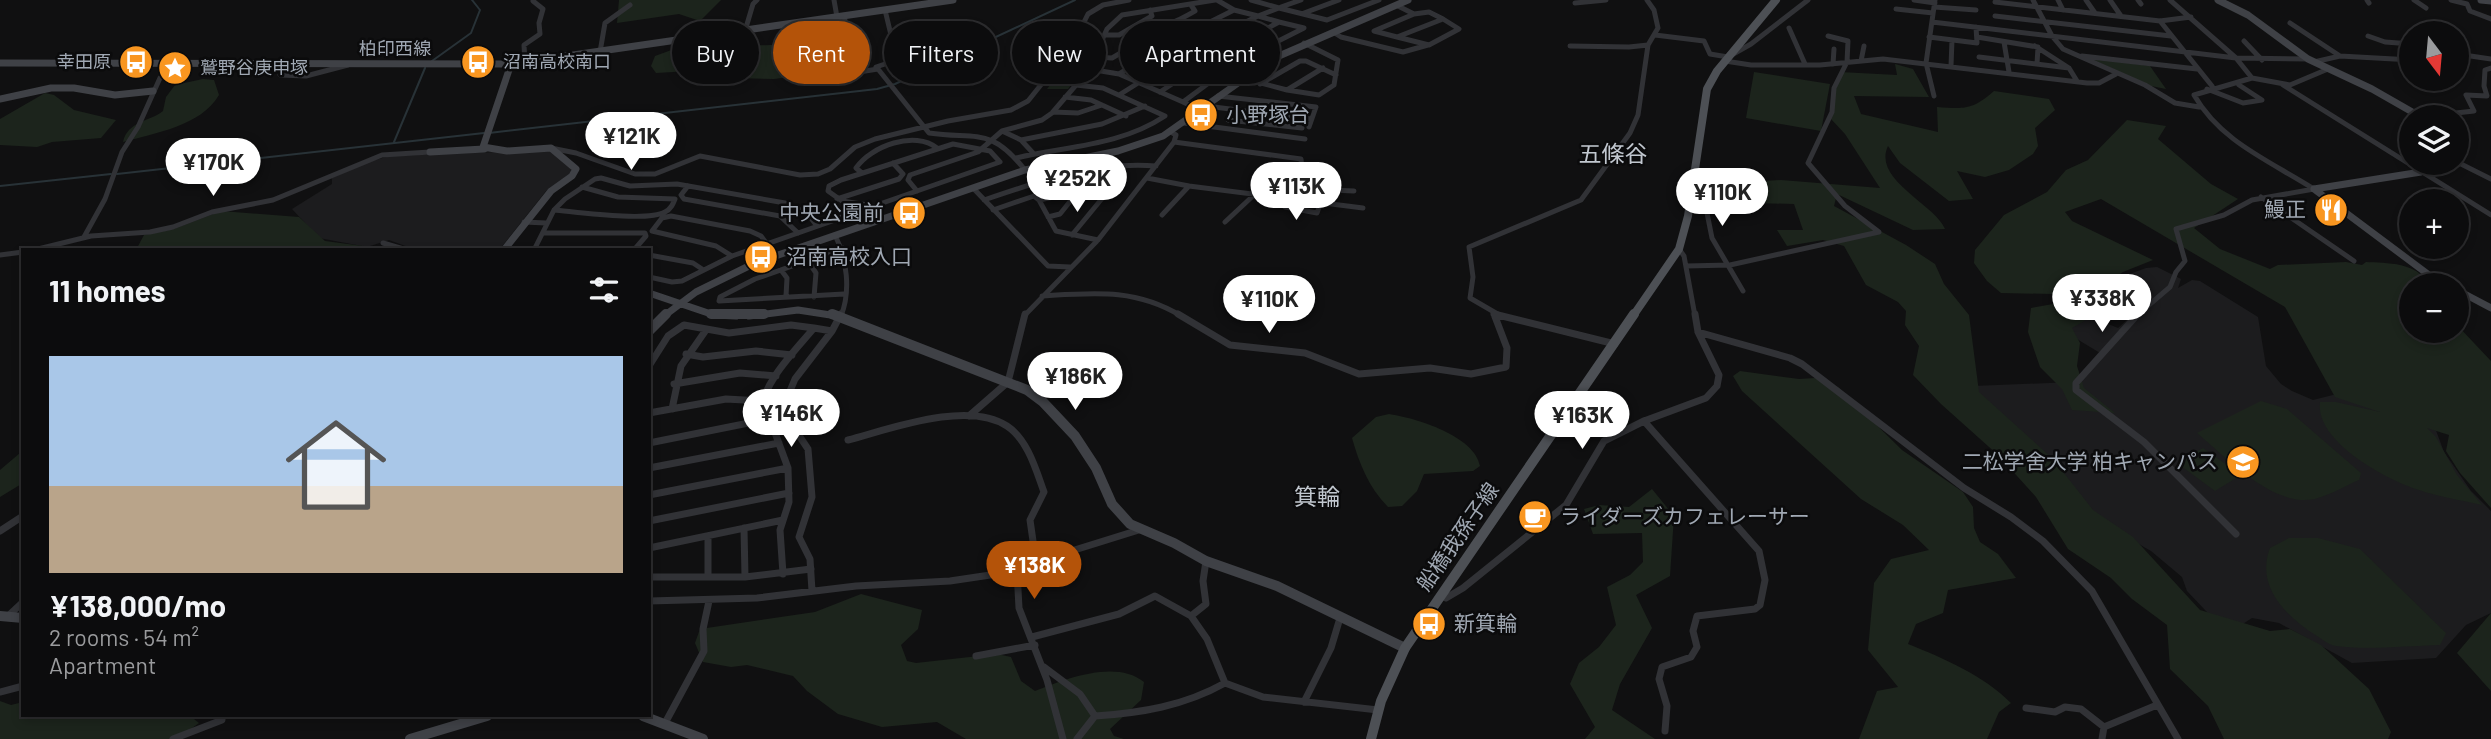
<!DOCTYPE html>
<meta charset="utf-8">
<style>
body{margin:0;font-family:Barlow,"Noto Sans JP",sans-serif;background:#151516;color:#f1f3f6;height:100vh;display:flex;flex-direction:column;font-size:26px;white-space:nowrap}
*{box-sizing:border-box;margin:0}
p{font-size:23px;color:#9a9b9d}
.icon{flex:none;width:38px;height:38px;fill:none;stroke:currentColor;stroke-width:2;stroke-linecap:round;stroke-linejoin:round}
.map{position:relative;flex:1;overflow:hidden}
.drawer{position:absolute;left:21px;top:248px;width:630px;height:469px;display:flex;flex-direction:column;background:#0c0c0d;border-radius:0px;box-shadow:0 4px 10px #0003,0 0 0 2px #2c2c2e}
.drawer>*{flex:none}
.guide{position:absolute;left:672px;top:21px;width:665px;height:63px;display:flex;gap:14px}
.needle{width:46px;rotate:164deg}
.controls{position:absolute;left:2399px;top:21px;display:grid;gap:14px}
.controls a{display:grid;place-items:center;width:70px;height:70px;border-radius:50%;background:#0c0c0d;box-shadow:0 4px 10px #0003,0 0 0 2px #2c2c2e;font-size:35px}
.price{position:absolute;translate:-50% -60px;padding:0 16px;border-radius:24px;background:#fff;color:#222;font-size:23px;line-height:46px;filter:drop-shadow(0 2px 4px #0008)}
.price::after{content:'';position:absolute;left:50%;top:42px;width:21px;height:16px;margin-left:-10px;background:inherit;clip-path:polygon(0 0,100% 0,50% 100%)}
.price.selected{background:#b45309;color:#fff}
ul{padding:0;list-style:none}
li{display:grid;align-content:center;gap:14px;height:371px;padding:0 28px}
li span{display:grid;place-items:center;height:217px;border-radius:0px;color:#555}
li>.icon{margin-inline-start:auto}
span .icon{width:126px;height:126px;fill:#fffc;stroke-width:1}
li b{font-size:30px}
h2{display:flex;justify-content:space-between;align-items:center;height:84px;padding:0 28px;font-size:30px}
.tag{padding:0 24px;border-radius:32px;background:#0c0c0d;box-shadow:0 4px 10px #0003,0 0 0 2px #2c2c2e;font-size:24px;line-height:63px}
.tag.selected{background:#b45309;color:#fff}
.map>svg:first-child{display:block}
.built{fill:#1c1c1e}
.green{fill:#1c241c}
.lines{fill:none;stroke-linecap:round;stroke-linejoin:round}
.stream{stroke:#283237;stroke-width:2}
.street-far1{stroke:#313236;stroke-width:5}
.street{stroke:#313236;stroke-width:7}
.secondary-far1{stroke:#3f4146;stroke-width:7}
.secondary{stroke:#3f4146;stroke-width:10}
.primary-far1{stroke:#4d5055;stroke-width:8}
.primary{stroke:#4d5055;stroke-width:10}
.labels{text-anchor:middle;stroke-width:5;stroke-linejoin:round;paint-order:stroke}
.far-street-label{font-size:18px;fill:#a0a8b3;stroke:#0b0b0c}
.far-poi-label{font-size:18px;fill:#a0a8b3;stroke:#0b0b0c;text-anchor:start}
.poi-label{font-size:21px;fill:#a0a8b3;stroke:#0b0b0c;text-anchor:start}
.street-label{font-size:21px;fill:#a0a8b3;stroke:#0b0b0c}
.neighbourhood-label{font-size:23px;fill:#c1c7cf;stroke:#0b0b0c}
</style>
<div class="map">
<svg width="2491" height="739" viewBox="0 0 2491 739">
<rect width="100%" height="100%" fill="#101011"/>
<path class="built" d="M548,150l7,3 16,15v5l-25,18 -47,59h-83l-27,-10 -22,7 -48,-9 -27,-29 40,-25v-6l36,-16 22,-6z
M2157,267l24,12 -3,9 14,-8 8,1 58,36 8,49 15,18 11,7 21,9 24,-6 97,31 10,27 27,39 20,20v102l-25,12 -30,33 -84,5 -73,-40 -27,-5 -20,13 -9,-2 -36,-38 -5,-14 -31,-26 -69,-39 -109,-126 100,-4 27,-29 -38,-23 20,-17 36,15 29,-26 -13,-8 -9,5 -23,-15 44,-16z"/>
<path class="green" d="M619,0h102l-21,21 -21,-7 -62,9z
M749,32l4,12c24,5 32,-7 57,6l7,17 -20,9 -23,3 -41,-1 -42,-7 -35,2 -5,-7 4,-10 41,-15 20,1z
M2089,58l61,8 16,23 -15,-3z
M1068,62l20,9 -7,12 -7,-1 -6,7h-21l15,-21 -4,-1z
M1895,64l18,5 16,28 -75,-1 7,18 77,18 -1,-25c28,2 35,3 57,-16l55,8 6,11 -20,18 3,18 -5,8 -24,16 -24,7 -28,-6 16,28 -24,2 -49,-38 -12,-17c-16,34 47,58 57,83l-32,1 -76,-36 -3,12 72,39 29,19 9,20 25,31 10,77 74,67 40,51 40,27 67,73 70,21 20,-2 31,16 48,44 22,43 -3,7h-164l-16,-33 -38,-37 -3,-44 -35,-26 -21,-21 -43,-29 -32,-52 -38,-42 -57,-51 -28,-29 6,-29 -14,-21 1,-14 -8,-9 -32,-17 -22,-39 -21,-6 -36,6 -10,-16h26l-9,-26 -41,-1 -6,-21 34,-2 99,8 -35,-54 -14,-15v-26l9,-21 57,3z
M1754,72l76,12 -9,47 -75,-13z
M203,79l11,1 5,15c-18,31 -64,38 -96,47 5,-21 26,-20 40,-31l3,-14 9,-12z
M45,93l9,2 20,15 42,10 -15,18 -49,4 -15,5 -37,-2v-26z
M2127,120l39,6 -8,13 53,45 27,15 -44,29 26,21 50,20 8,-4 68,-3 16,3 4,-3c20,1 53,0 62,23h-16v46h45v-6l34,36v147l-31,-35 -14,-22 3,-16 -22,-7 9,9 21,38 25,30c-21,-5 -43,-8 -63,-15 -32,-10 -104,-48 -99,-88h16l44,10 -45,-15 -50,-90 -184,-108 -36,13 7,9 81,39 -30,12 -31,22 4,20 -24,14 8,15 -3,23 7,22 31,25 -43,-3 -10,-21 -22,-22 -12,-35 3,-24 22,-4 -1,-10 -51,-1 -14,-12 -13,-18 1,-13 29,-35 43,-23 19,-22 22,-10z
M221,211l78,6 26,24 69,9h-252l-5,-2 7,-13 30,-6z
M1740,371l59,8 16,-1 23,9 64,63 61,42 10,15 1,21 6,14 18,12 18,24 -68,12 -5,23 -27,11 -8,20c37,15 75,31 103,59l-12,9 -12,27h-128l18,-48 21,-4 -30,-37 6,-67 17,-24 38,-9 -26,-25 -42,-26 -119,-108 -9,-15z
M2261,401l26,8 74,64 -2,7c-14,6 -27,14 -41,18 -42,13 -92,-41 -121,-65z
M1389,414c27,4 86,22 91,52l-7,5 -49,3 -7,17 -15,15 -14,1c-19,-19 -29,-44 -36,-69l24,-21z
M2203,448l38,27 -26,16 -38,-28z
M20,453h3v30l-23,14v-27z
M1652,489l22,27 -4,60 -34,19 16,33 -32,56 -8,26 43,29h-70l10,-12 -25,-43 9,-21 20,-16 17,-22 -9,-38 23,-12 13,-13 -1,-29 -49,1 -9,-25 15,-4 30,2z
M2289,538h29l42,11 86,84 -6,12c-30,1 -77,5 -104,1 -7,-1 -14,-7 -19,-10 -30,-19 -62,-49 -47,-88z
M861,594l61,16 -4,19 -17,16 6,16 9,2 81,-9 14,3 10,24 14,10c30,-12 81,-32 109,-9l-3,18 -31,29 4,7 10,3h-158l-29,-17 -55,5 -44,-13 -31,-23 -14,-15 -46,-11 -16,2 -28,-5 -8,-19 5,-14 115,-17z
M2491,613v78l-34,-38z
M0,701l11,4 12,-3v14h167l9,7 -22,16h-177z"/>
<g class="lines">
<path class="stream" d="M432,61l39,-28 9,-23 -8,-10
M489,133l388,-44 18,-5 180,-84
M394,142l31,-74
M117,174l367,-41
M0,186l111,-12"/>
<path class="street-far1" d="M834,0l3,17
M1217,0l17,10
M1251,0l28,8 -21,8 21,6
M1914,0l21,3
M2033,0l19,36 11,13 82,36 30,18 24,4
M2058,0l5,10
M2086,0l9,13
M2110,0l11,16
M2138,0l3,4
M2170,0l66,58 16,20 -58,17c27,47 76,66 120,94
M2367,0l2,3
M2414,0l12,8
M2451,0l16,4 3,7 21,8
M1995,2l165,19 31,-4
M1575,3l31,-3
M1398,6l16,8 15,-2 14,7
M1281,7l20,-7
M1934,7l42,3
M1279,8l48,12 52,-20
M1896,9l37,4
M1234,10l24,6 -55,27 -9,1 -10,-5v-4z
M1304,13l35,-13
M844,16l5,23 -20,3 4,28h17
M1995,16l176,20
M1443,19l16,10 -30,16 -32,-8z
M2160,21l52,65
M1142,22c22,7 34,0 53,-11l-4,-6
M1279,22l25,6 -67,34 -16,-8z
M1932,22l304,36 72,1
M798,23l5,22 26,-3
M2290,23l50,33
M1789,28l16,36
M745,31l8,-27 4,-4
M1333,32l8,5 62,15 25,-7
M1106,35h13l33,-19 -2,-6
M1655,35l49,6 6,13 18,3 23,-13 57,-44
M2368,36l17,6 27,2
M1397,37l-23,-6 40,-17
M1929,37l48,6 -1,-16
M1977,37l61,10 -1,17
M2244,41l18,19
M2004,42l5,30
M1304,43l34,17 -4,25 -15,10 -32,-5 36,-22
M1570,46l59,1 19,-2
M2035,46l34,22 8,13
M600,52l5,-29 25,-18
M2457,54l34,5
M2082,56l115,13
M1094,57l18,1 45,-26 8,-1 11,5 -1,4 -56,34 64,28 54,-40
M1979,57l90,11
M1725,61l26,4h69l63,-6 204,24h12l17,-9
M1861,61l3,-15
M2314,62l26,-6 72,4
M525,63l-1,-18 16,-11 -1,-11 4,-14 -10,-8
M1833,64l1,-15
M1951,66l1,-26
M878,69l51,64c48,7 61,-7 96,37
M1119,74l-30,-5 18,-40 15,-14 93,-15
M280,75l26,1 42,-11
M1242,78l45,12
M2252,78l38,7 38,-16
M808,80l70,-11 -2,-2 21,-7 -12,-50
M1260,84l40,-23h6l30,14
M2283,85l208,130
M2207,89l36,14 19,-3 -23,-15
M1119,95l75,-47 9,-1 12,5 -1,4 -54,36
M1218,96l98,11 -7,20
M1934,96l-8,-33 9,-63
M1065,97l26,3 35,16
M1183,102l17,8
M1206,106l105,13
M1053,112l25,1 24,-8
M2420,117l54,-6 -8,-16 21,1 -3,-10 1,-16 6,-2
M1228,120l74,8
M1184,123l121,16
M1002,131l19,9 12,13
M1021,140l81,-16 43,-18
M1174,142l127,17 2,19 11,24
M953,144l37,7 10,11 -126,44 -32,-5 -14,-10 1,-5 12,-6z
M551,148l25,5 59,21h20l45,-18 100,19 18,-1 12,-5 25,-22 20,-8 73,-18 63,-11 17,-9 44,-55 16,-32 15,-9 26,-5
M2457,162l34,17
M862,173l-6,-5c15,-22 59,-38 81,-20
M1147,178l42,8 -27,29
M688,186l-7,9 3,4 96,17 18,17
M1189,186l174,22
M1692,186l10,2 10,50 31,53
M973,188l75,78 22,1
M1308,189l46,2
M917,191l-9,-11 2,-5 68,-23 24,-21 40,-11 10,-7 24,-28 27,3 62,28c-45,30 -98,30 -149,42
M2261,197l93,64
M1289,198l-4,9 32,6 4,-11
M837,199l62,-20 4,-5 -10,-11
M984,200c55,-19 113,-39 172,-34
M1039,200l59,-12 11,3
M554,210c23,2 93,12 111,2 6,-3 8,-8 10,-13l-57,-2 -36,-10
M993,210l41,-14 5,4 17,31 42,9
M1048,217l12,-3 12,-15 -2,-7
M524,222l22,1
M1225,222l30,-28
M543,233h102l1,3 -12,14
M835,235c12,24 16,56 6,81
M1072,235l51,-62 -2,-7
M84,237l21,-38 17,-47 16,-25 22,-49 13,-14
M383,243l24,7
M843,248l-88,31 -35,18 -1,4 125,-7
M1679,249l5,7 11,60
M34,250l57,-14 59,-4 23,-5 39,-15 61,-12 109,-45 48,-3
M534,250l20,-40 11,-11 30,-20 6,-1 29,8 47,-2 108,19 22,10 10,13
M0,255l23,-3
M649,255l44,8 9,6
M732,256l-16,-10 -64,-15 10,-13 9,-2 79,15 11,5 14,19
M808,261l8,12 -2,24
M1686,266l44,-1 149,-33 -34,-26 -37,-43 24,-51 2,-24 13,-26 1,-21 -20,-5
M781,270l6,8 -1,18
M649,277l23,5 10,-1 50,-25 106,-37 18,-15
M1042,296c51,-3 93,-8 139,20
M1024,316l74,-76 76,-98 2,-7 -5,-3
M1501,316l-31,-18 3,-21 -4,-30 112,-47 49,-67 8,-18 10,-70 10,-17 -4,-18 -7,-10
M2136,316l34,-29 6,-15 9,-11 -9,-32 48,-14 28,-15 62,-11"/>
<path class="street" d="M1178,314l52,31 75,8 54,21 71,-6 41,6 35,-7 1,-19 -13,-34
M1494,314l121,30
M1695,314l3,18 92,26 12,6 162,124 47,29 32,24 49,50 86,148
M2138,314l-62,69v7l68,52 92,92
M686,354l17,3 53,-6 36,4
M649,366l19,-30 16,-11 45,8 62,-8 23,3
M674,384l66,-11 36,3
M672,409l9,-43 25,-36
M649,413l77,-14 36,2
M969,416l39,-34 17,-68
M1644,421l115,130 6,29 -5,25 -5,4 -58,7 -4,15 4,16 -6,10 -29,10 -3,12 8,27 -2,25
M848,440c42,-11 119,-40 159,-14 21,14 29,44 37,66l-14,28 6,42
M649,443l115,-23
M649,468l130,-25
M649,495l139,-27
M649,521l140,-28
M744,528l1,49
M0,531l23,-15
M708,536v41
M649,548l134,-28
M1017,571l2,37 28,72 16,59
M783,574l-3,-44 9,-28 -1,-34 -14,-38 -15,-16c6,-34 33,-60 55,-86l18,3 9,-17
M649,577h96l66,-8
M812,591l-2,-32 -11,-22 13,-40 -4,-48 -26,-39 13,-31 37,-48
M1441,595l5,3 17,-10 103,-83 38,-64 40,-20 62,-23 11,-12 2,-11 -21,-43
M649,601l108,-3 99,-12 94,-5 67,-10 19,-9 106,-33
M1191,616l15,-12 -3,-23 3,-20
M7,617l16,-15
M1032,637l87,-23 36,-18 36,20 16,23 18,44 38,14 115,13
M976,656l59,-11
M1044,667l36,27 15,22 -18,23
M0,692l23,-6
M1304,702l27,-54 9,-30
M2026,708l29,4 10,-5 16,2 23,18
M1095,716c46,-3 89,-10 130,-33
M664,725l40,-74 -1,-22 6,-28
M173,739l49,-19v-4
M2102,739l2,-12 53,-22"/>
<path class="secondary-far1" d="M2218,0l30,15 60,44 64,30 49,28
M2481,0l10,1
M0,63l511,1 442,-64
M0,99l51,-11h23l41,7 38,-4
M430,152l54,-3
M2314,189l115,86 19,10
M2314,189l107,-17 25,-9
M504,250l47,-59 21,-15 4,-7 -25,-21 -44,3 -24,-4 28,-83
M2457,290l34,18
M649,293l65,22 22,1
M664,316l32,-24 59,-29 270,-93 93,-19 45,-15 109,-77 136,-59
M749,316l49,-6 39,6"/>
<path class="secondary" d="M711,314h53
M832,314l195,76 16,12 32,34 21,32 16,36 18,20 44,19 32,18 71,25 128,62
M649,331l17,-17
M0,616l23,2
M643,716l60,23
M410,739l77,-23"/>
<path class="primary-far1" d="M1633,316l46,-67 9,-33 19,-127 10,-18 59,-71"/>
<path class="primary" d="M1371,739l10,-38 24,-53 229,-334"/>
</g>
<defs>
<g id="bus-disc" transform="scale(1.75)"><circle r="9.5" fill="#f99620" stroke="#0b0b0c"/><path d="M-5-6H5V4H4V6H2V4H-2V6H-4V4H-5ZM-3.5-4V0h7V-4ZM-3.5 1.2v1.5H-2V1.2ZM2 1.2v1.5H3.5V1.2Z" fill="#fff"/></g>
<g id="sight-disc" transform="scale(1.75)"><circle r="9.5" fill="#f99620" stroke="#0b0b0c"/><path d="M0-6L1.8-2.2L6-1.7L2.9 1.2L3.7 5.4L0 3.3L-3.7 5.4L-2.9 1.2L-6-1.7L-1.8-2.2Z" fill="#fff"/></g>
<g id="restaurant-disc" transform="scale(1.75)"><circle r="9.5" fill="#f99620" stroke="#0b0b0c"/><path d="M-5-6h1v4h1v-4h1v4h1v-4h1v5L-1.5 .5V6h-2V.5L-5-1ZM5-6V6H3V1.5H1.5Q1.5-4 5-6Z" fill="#fff"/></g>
<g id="school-disc" transform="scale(1.75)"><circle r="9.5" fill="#f99620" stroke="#0b0b0c"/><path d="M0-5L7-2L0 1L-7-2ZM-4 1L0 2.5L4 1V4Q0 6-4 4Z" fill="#fff"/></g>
<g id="cafe-disc" transform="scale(1.75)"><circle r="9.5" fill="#f99620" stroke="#0b0b0c"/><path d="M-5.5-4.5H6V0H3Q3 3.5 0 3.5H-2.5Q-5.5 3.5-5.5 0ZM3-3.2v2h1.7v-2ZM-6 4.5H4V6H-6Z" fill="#fff"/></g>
</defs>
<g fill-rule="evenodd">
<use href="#bus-disc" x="136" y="62"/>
<use href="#bus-disc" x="478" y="62"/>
<use href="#sight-disc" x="175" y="68"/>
<use href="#bus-disc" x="1201" y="115"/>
<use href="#restaurant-disc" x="2331" y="210"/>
<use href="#bus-disc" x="909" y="213"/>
<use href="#bus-disc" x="761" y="257"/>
<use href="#school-disc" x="2243" y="462"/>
<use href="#cafe-disc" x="1535" y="517"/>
<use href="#bus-disc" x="1429" y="624"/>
</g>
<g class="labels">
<g class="far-street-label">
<text x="395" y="55">柏印西線</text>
</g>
<g class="far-poi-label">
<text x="111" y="68" text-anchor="end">幸田原</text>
<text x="503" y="68">沼南高校南口</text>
<text x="200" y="74">鷲野谷庚申塚</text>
</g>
<g class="poi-label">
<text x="1226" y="122">小野塚台</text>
<text x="2306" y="217" text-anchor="end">鰻正</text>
<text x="884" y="220" text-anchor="end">中央公園前</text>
<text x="786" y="264">沼南高校入口</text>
<text x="2218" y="469" text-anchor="end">二松学舍大学 柏キャンパス</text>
<text x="1560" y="524">ライダーズカフェレーサー</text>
<text x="1454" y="631">新箕輪</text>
</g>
<g class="street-label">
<text transform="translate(1458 537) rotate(-55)" y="7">船橋我孫子線</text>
</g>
<g class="neighbourhood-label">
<text x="1613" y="162">五條谷</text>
<text x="1317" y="505">箕輪</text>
</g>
</g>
</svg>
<div class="controls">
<a><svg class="needle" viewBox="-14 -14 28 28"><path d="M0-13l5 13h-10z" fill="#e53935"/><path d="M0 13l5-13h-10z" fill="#9a9b9d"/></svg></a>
<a><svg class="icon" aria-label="layers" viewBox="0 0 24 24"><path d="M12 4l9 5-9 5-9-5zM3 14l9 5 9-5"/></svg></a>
<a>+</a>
<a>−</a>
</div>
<b class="price" style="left:631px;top:172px">¥121K</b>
<b class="price" style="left:213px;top:198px">¥170K</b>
<b class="price" style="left:1077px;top:214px">¥252K</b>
<b class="price" style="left:1296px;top:222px">¥113K</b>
<b class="price" style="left:1722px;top:228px">¥110K</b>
<b class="price" style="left:2102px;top:334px">¥338K</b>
<b class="price" style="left:1269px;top:335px">¥110K</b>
<b class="price" style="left:1075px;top:412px">¥186K</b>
<b class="price" style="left:791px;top:449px">¥146K</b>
<b class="price" style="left:1582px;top:451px">¥163K</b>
<b class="price selected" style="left:1034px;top:601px">¥138K</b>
<div class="guide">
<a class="tag">Buy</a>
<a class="tag selected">Rent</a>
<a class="tag">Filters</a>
<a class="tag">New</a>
<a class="tag">Apartment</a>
</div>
<section class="drawer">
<h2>11 homes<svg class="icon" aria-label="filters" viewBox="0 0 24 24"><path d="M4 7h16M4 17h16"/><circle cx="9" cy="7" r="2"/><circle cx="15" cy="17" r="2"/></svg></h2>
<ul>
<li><span style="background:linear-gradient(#a9c7e8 60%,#b9a48a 0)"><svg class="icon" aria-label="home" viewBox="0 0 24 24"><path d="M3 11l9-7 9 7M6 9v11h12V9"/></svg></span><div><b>¥138,000/mo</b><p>2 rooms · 54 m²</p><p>Apartment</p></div></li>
</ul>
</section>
</div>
